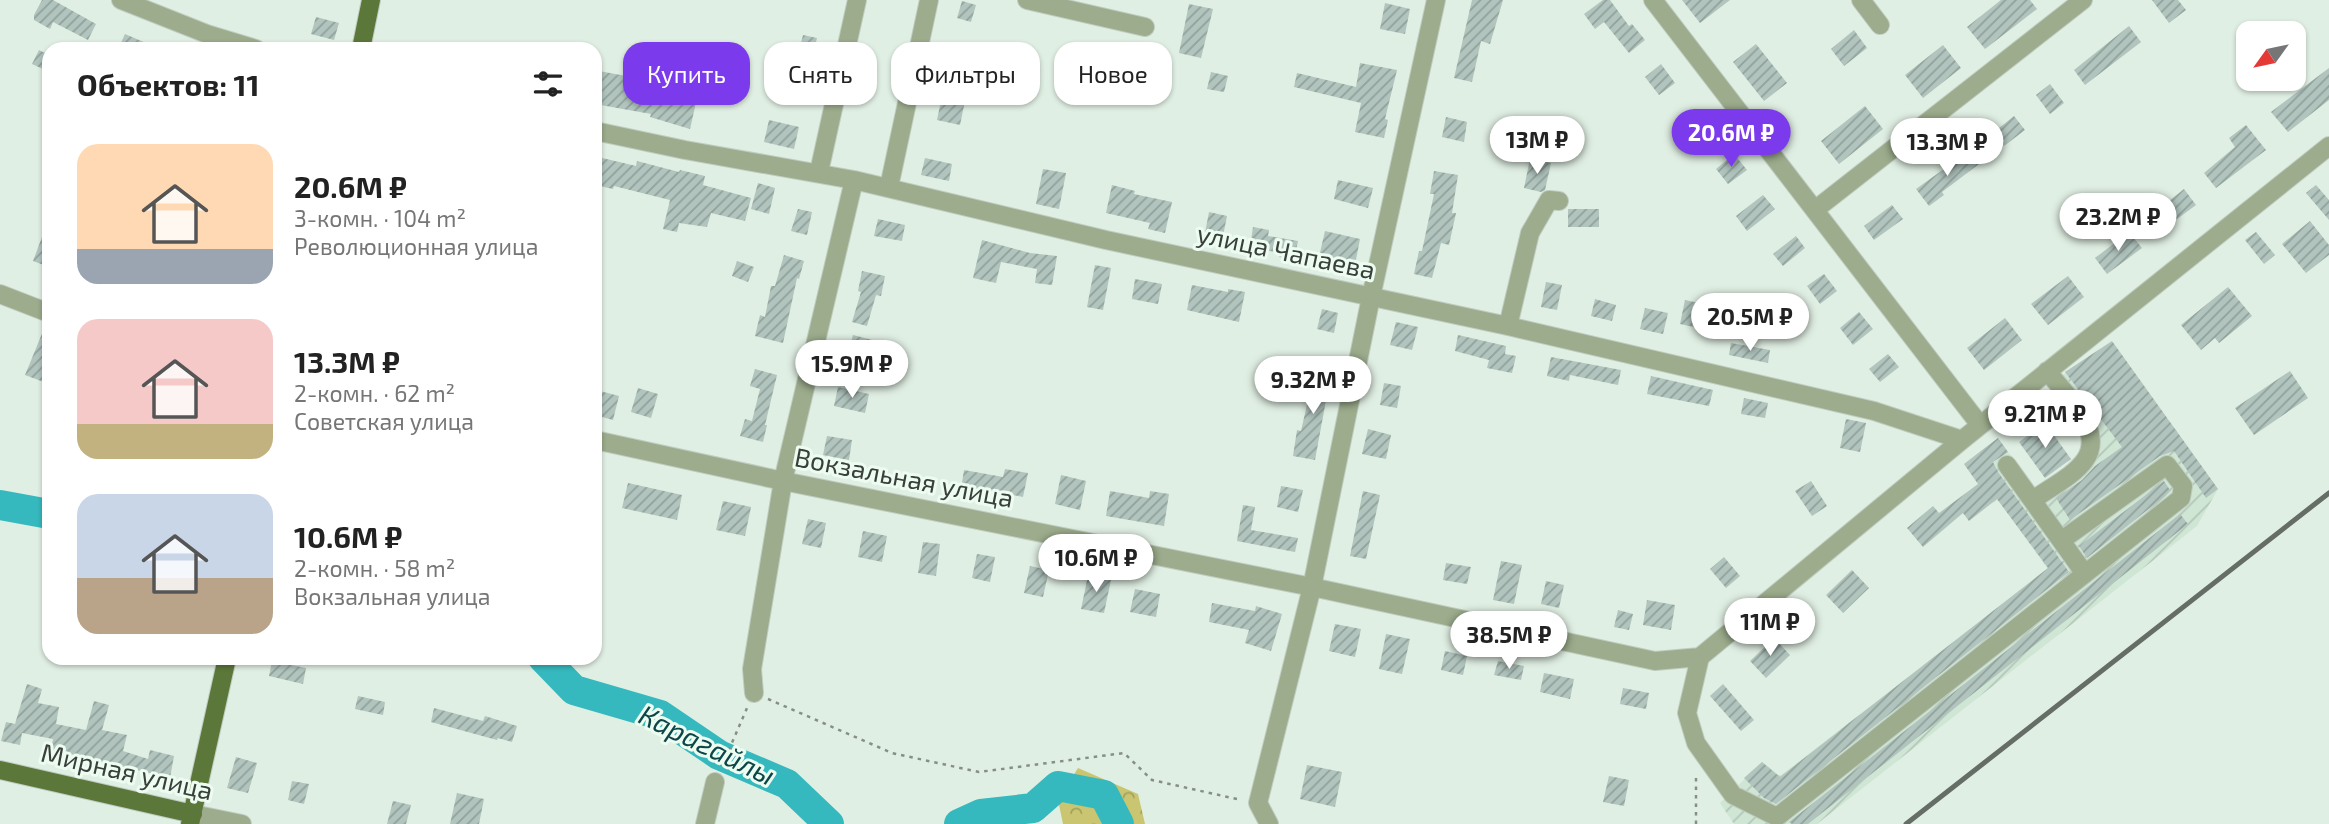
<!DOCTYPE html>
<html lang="ru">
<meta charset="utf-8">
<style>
body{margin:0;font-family:"Exo 2",sans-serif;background:#f6f6f6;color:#222;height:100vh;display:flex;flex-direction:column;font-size:26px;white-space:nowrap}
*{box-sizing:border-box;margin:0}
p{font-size:23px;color:#767676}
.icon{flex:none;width:38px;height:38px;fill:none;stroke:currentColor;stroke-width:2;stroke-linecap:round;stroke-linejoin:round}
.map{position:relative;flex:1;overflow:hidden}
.drawer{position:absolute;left:42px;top:42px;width:560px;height:623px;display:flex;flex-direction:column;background:#fff;border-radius:21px;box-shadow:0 2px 5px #0004}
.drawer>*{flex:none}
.hud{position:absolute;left:623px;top:42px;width:665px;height:63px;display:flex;gap:14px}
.needle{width:46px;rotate:237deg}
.controls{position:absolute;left:2236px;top:21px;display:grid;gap:14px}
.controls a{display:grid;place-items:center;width:70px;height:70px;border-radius:14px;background:#fff;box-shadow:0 2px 5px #0004;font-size:35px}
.price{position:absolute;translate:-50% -60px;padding:0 16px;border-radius:24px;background:#fff;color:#222;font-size:23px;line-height:46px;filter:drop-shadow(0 2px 4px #0008)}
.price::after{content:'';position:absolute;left:50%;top:42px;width:21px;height:16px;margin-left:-10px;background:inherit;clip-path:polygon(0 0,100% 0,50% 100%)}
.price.active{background:#7c3aed;color:#fff}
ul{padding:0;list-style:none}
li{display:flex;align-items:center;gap:21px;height:175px;padding:0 35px}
li span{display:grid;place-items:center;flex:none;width:196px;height:140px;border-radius:21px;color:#555}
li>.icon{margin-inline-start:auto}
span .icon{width:84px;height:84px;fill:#fffc;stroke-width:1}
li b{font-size:30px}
h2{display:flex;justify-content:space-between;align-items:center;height:84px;padding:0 35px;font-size:30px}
.chip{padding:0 24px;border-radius:21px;background:#fff;box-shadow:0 2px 5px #0004;font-size:24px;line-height:63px}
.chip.active{background:#7c3aed;color:#fff}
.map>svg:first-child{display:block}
.industrial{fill:url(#industrial-furrows)}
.forest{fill:url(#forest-crowns)}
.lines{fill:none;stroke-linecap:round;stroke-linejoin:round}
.river{stroke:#35b9be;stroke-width:30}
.building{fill:url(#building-hatch)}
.minor-casing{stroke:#bfccc1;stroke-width:20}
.major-casing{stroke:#bfccc1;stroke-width:20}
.path{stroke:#858f87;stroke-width:2.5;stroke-dasharray:3.5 5;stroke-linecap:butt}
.minor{stroke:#9cac8c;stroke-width:18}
.major{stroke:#5c773a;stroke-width:18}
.rail{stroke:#656d66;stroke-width:5}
.labels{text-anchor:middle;stroke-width:6;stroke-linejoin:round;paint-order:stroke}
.street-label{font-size:26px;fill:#393f3a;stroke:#edfcf0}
.water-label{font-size:28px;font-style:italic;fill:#0d4648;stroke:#edfcf0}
</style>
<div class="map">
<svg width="2329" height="824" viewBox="0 0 2329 824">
<defs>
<pattern id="industrial-furrows" width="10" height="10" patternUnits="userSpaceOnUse" patternTransform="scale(1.75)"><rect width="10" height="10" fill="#d0e6d5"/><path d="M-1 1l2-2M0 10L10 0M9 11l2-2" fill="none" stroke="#b3c6b8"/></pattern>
<pattern id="forest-crowns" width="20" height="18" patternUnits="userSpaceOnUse" patternTransform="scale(1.75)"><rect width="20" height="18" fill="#c9c570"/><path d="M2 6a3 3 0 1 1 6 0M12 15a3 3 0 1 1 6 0" fill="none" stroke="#a4a15d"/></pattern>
<pattern id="building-hatch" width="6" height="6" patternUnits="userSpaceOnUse" patternTransform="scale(1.75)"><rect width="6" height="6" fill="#b1c4be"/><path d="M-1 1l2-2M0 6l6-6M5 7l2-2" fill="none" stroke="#91a19b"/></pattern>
</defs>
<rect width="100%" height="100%" fill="#e0efe3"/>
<path class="industrial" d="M2096,353l48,94 29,-21 45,63 -21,37 -380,298h-83l-14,-21 42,-41 18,14 268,-207 -50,-69 -5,3 -29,-39 34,-26 40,55 33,-23 18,-28 -39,-59z"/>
<path class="forest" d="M1078,768l60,26 7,30h-82l-5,-24z"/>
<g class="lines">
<path class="river" d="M0,505l49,9
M543,658l31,32 86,25 59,40 68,29 42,40
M959,824l22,-10 52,-6 25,-22 46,9 15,29"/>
</g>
<path class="building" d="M42,0h11l43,24 -8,16 -35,-18 -3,7 -16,-9v-5z
M1472,0h31l-13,44 -9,-3 -9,41 -18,-4z
M1603,0h7l19,26 3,-2 13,16 -16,13 -25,-31 -9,7 -11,-15z
M1682,0h48l-30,23z
M2001,0h29l7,9 -52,40 -18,-22z
M2152,0h26l8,10 -17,13z
M962,1l14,4 -5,17 -14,-4z
M1385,3l25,6 -5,25 -25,-5z
M1189,4l24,5 -12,49 -22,-5z
M316,17l23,6 -5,17 -23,-6z
M2129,26l12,16 -56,43 -11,-15z
M1854,30l13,18 -23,18 -13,-17z
M125,34l35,15h-42z
M803,35l14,3 -3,12 -14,-3z
M1756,44l31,39 -23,18 -31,-39z
M1943,45l18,23 -38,30 -18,-23z
M1071,47l15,2 -5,30 -15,-3z
M39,50l10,5 -4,15 -13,-6z
M940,58l29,7 -7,30 4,1 -6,29 -23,-5 10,-48 -10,-2z
M1360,63l37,7 -12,49 3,1 -4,18 -29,-6 6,-29 -67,-16 3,-14 59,14z
M1661,64l14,19 -16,12 -14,-18z
M2329,68v32l-41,32 -17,-20z
M781,69l28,6 -3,14 -28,-7z
M599,71l38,7 -2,9 46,13 1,-5 15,3 -7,31 -40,-12 1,-3 -56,-10z
M1211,72l17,4 -4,16 -17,-3z
M2050,84l14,19 -14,11 -14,-19z
M1865,106l18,23 -44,35 -18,-23z
M1706,111l12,15 -18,14 -13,-15z
M2014,116l11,14 -21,16 -10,-14z
M1446,117l21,5 -3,20 -22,-5z
M769,120l30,7 -5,22 -30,-7z
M2246,125l20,25 -50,38 -12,-15 31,-26 -6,-9z
M1969,151l10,13 -37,28 2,3 -15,11 -13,-17z
M1734,154l13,16 -19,14 -12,-15z
M598,157l38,9 1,-5 42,11 1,-2 25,6 -2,9 48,13 -6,23 -34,-8 -4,14 -28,-4 -2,9 -14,-3 7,-29 -56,-14 -1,3 -18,-4z
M925,158l27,6 -3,17 -28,-6z
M1530,159l21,4 -6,27 -4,2 -17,-4z
M1043,169l23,4 -7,36 -23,-5z
M1434,171l24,4 -6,38h4l-7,32 -8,-2 -9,35 -18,-4 5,-23h3l12,-57h-4z
M1338,180l35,8 -5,20 -34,-9z
M758,183l17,5 -6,26 -18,-5z
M1112,185l23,6 -1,3 38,8 -7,31 -17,-4 2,-6 -44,-10z
M2316,185l13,15v20l-23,-27z
M2184,189l12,16 -31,23 -11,-15z
M1763,195l12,14 -28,22 -11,-15z
M1892,205l11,14 -29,21 -10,-14z
M798,209l14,3 -5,23 -16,-4z
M1568,209h31v18h-31z
M1209,212l18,4 -4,20 -18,-3z
M878,219l27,6 -3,16 -28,-5z
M48,221l1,1v45l-16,-6z
M2310,221l19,24v10l-23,18 -24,-29z
M1253,227l16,3 -1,6 30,5 -4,19 -15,-3 1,-4 -30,-6z
M1325,231l35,8 -5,26 -36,-8z
M2129,232l13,16 -35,26 -12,-16z
M2256,232l19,23 -11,9 -19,-24z
M1796,236l9,12 -22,18 -10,-12z
M982,240l48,13 27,3 -5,29 -17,-2 2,-14 -36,-7 -5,21 -23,-5z
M784,255l20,6 -5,18 -2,-1 -14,65 -28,-7 5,-21 5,2 6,-31h4z
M737,261l17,6 -6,15 -16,-6z
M1095,265l16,3 -8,42 -16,-3z
M862,271l23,5 -4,20 -5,-1 -9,31 -15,-4 9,-30 -3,-1z
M1824,274l13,17 -17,13 -13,-18z
M2068,276l16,21 -36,28 -17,-21z
M1135,279l27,5 -4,20 -26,-5z
M1546,282l16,3 -5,25 -16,-3z
M1192,285l36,7v-3l17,3 -6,30 -52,-12z
M2228,287l24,29 -33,27 -4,-5 -14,12 -20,-25z
M1595,299l21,6 -4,16 -21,-5z
M1685,300l33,7 -5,24 -33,-7z
M1645,308l23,5 -5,21 -23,-5z
M1322,309l16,4 -4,20 -17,-4z
M1859,312l14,17 -20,16 -13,-17z
M2005,318l17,22 -38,30 -17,-22z
M1396,322l22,5 -6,23 -22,-5z
M46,324h3v60l-24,-9z
M853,335l31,8 -5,19 -31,-8z
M1458,335l48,11 -1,8 11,2 -4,17 -25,-5 2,-8 -34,-9z
M2112,341l106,148 -12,9 -32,-47 -14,5 -90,64 -14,-22 26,-18 13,-14 27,-19 -57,-75z
M1731,343l39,7 -2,13 -39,-8z
M1888,354l11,13 -19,15 -11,-13z
M1551,357l70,13 -3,15 -48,-10 -1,6 -22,-5z
M755,369l22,6 -12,50h2l-4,17 -23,-6 5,-17 7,2 8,-32 -10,-3z
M1310,370l21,3 -16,87 -22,-4 4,-26 4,1 8,-35 -3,-1z
M2290,371l18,27 -54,37 -19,-27z
M1651,376l62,14 -4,16 -62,-12z
M1384,383l17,3 -4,22 -17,-3z
M838,387l31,7 -4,19 -31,-7z
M638,388l20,6 -7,24 -20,-6z
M600,391l19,5 -6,24 -18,-5z
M1744,398l24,5 -3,15 -24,-4z
M1846,419l20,4 -6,29 -20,-4z
M2045,423l26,36 -26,19 -26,-36z
M1368,429l23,6 -5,24 -24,-5z
M827,436l25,4 -3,20 -26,-5z
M1998,438l10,14 -15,10 5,10 71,100 -293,232 -12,-6 -20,-20 18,-16 18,15 268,-209 -51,-69 -28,22 -6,-8 -40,34 -16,-19 26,-22 6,7 39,-29 -14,-20z
M1005,469l23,4 -5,24 -45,-9v4l-17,-3 3,-19 39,7z
M1061,475l25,6 -6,29 -25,-6z
M1811,481l16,25 -15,10 -17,-25z
M2164,481l6,9 -5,6 -78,62 -8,-12z
M628,483l54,12 -5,25 -55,-12z
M1281,486l22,4 -5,22 -21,-5z
M1110,491l39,7 1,-7 19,3 -5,32 -58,-10z
M1363,491l17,4 -14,64 -16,-3z
M723,501l28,6 -6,29 -29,-6z
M1243,505l12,2 -4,23 47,8 -3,14 -58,-11z
M2180,514l8,10 -380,300h-16l-3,-2z
M808,519l18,4 -5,25 -19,-4z
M863,531l24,5 -5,26 -24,-5z
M923,542l17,2 -4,32 -18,-3z
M977,554l18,3 -5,25 -18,-4z
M1724,557l16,19 -14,12 -16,-19z
M1501,561l21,4 -8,39 -21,-4z
M1446,563l25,4 -4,17 -24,-4z
M1030,566l19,4 -6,27 -19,-4z
M1852,570l17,18 -26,25 -17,-18z
M1088,576l23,4 -7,33 -23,-4z
M1546,581l18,4 -5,23 -18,-4z
M1135,589l25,5 -4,23 -26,-5z
M1647,600l28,5 -4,25 -28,-5z
M1212,603l43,8 1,-5 26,8 -11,37 -26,-8 4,-13 -40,-8z
M1618,610l15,4 -4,16 -15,-3z
M1335,624l26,5 -6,28 -26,-6z
M1386,634l24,5 -8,35 -23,-5z
M1774,638l16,17 -24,23 -16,-17z
M1445,651l22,5 -4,19 -22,-5z
M272,661l34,7 -3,16 -34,-8z
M1498,661l26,5 -3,14 -27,-5z
M1544,673l30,6 -4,20 -30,-7z
M27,684l15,5 -4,14 21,4 -3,17 30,6 8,-29 15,4 -7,25 25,5 -4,16 25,8 2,-9 24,6 -4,22 -76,-18 -1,3 -14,-4v-3l-28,-6 2,-11 -31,-6 -2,12 -19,-4 5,-19 9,2z
M1723,684l31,36 -13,11 -31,-35z
M1623,688l26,5 -3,16 -26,-5z
M358,696l27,6 -2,13 -28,-6z
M434,708l49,13 2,-5 32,10 -5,16 -14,-4 -1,2 -66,-18z
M236,757l21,6 -9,30 -21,-5z
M1307,765l35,7 -7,35 -35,-8z
M1609,776l20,4 -5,26 -21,-4z
M292,781l17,3 -5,20 -16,-4z
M457,793l27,6 -5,25h-29z
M393,801l18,4 -5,19h-19z"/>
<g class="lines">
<g class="minor-casing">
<path id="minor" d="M121,0l86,34 49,15
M1027,0l118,27
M1653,0l327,425
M1861,0l19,25
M595,131l90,19 169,30 252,60 402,86 366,85 88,29
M819,172l38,-172
M889,187l40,-187
M1816,209l267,-209
M0,294l49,19
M1508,326l22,-93 19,-33 10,1
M595,440l188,41 529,106 343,74 45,-4 262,-217 367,-294
M2007,465l78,109
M2033,500c16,-12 41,-24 52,-40 21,-30 -20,-66 -38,-89
M1700,657l-13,56 9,30 37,52 44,22 404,-319 2,-12 -16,-21 -105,75
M754,693l-2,-24 31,-188 71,-301
M193,814l49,10
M705,824l10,-42
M1269,824l-11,-21 54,-216 59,-290 65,-297"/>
</g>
<g class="major-casing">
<path id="major" d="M361,49l10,-49
M0,770l193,44
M190,824l37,-166"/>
</g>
<path class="path" d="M768,699l124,54 87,19 145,-19 28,27 89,20
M722,766l25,-58
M1696,824v-50"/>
<use href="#minor" class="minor"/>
<use href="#major" class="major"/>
<path class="rail" d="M1906,824l423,-331"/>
</g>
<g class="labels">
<g class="street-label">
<text transform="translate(1286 252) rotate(12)" y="9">улица Чапаева</text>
<text transform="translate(904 478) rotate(11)" y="9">Вокзальная улица</text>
<text transform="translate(127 772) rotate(13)" y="9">Мирная улица</text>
</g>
<g class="water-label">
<text transform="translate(707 745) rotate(26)" y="10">Карагайлы</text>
</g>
</g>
</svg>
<div class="controls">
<a><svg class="needle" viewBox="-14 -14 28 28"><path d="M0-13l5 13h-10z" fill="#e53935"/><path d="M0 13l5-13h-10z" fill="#767676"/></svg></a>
</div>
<b class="price active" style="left:1731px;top:169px">20.6M ₽</b>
<b class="price" style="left:1537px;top:176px">13M ₽</b>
<b class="price" style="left:1947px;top:178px">13.3M ₽</b>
<b class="price" style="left:2118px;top:253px">23.2M ₽</b>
<b class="price" style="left:1750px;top:353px">20.5M ₽</b>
<b class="price" style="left:852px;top:400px">15.9M ₽</b>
<b class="price" style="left:1313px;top:416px">9.32M ₽</b>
<b class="price" style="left:2045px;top:450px">9.21M ₽</b>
<b class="price" style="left:1096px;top:594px">10.6M ₽</b>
<b class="price" style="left:1770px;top:658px">11M ₽</b>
<b class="price" style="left:1509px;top:671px">38.5M ₽</b>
<div class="hud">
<a class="chip active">Купить</a>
<a class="chip">Снять</a>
<a class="chip">Фильтры</a>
<a class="chip">Новое</a>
</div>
<section class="drawer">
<h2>Объектов: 11<svg class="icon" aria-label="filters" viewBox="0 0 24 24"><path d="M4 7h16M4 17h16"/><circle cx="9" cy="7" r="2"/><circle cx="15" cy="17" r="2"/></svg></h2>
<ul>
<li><span style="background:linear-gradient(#ffd9b3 75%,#9aa5b1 0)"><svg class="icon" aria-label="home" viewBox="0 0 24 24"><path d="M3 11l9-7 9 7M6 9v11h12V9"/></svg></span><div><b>20.6M ₽</b><p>3-комн. · 104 m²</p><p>Революционная улица</p></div></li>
<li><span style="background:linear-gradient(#f6c9c9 75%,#c2b280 0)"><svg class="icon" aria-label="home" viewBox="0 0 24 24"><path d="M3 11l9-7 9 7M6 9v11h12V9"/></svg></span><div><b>13.3M ₽</b><p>2-комн. · 62 m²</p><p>Советская улица</p></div></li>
<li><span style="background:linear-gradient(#c9d6e8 60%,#b9a48a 0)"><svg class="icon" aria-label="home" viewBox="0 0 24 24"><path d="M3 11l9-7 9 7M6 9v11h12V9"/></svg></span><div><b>10.6M ₽</b><p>2-комн. · 58 m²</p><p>Вокзальная улица</p></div></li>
</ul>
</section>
</div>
